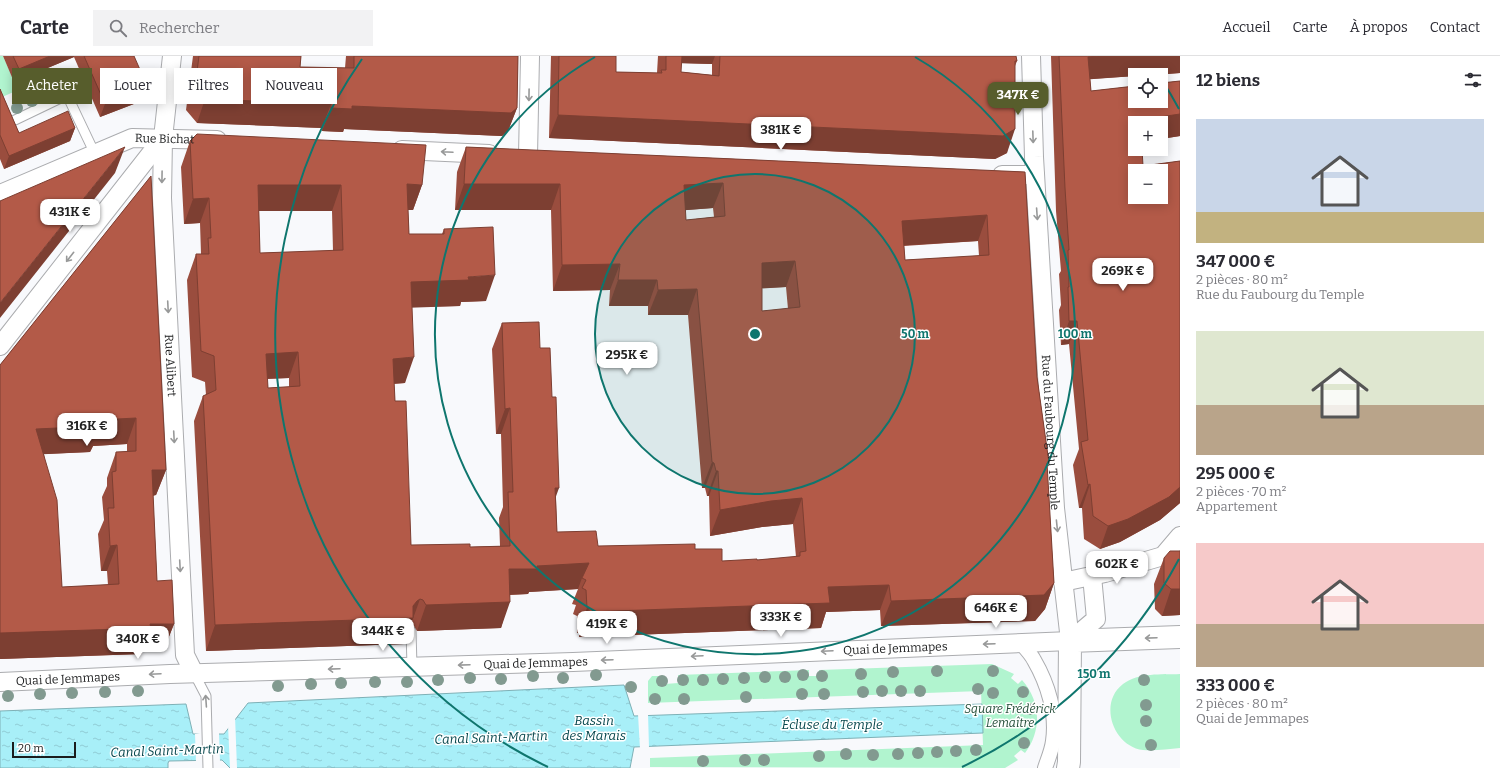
<!DOCTYPE html>
<html lang="fr">
<meta charset="utf-8">
<style>
body{margin:0;font-family:Bitter,serif;background:#f2f2f3;color:#2b2b33;height:100vh;display:flex;flex-direction:column;font-size:15px;white-space:nowrap}
*{box-sizing:border-box;margin:0}
p{font-size:13px;color:#7c7c81}
.icon{flex:none;width:22px;height:22px;fill:none;stroke:currentColor;stroke-width:2;stroke-linecap:round;stroke-linejoin:round}
.map{position:relative;flex:1;overflow:hidden}
.details{display:flex;flex-direction:column;background:#fff;width:320px}
.details>*{flex:none}
.banner{position:absolute;left:12px;top:12px;width:380px;height:36px;display:flex;gap:8px}
.controls{position:absolute;left:1128px;top:12px;display:grid;gap:8px}
.controls a{display:grid;place-items:center;width:40px;height:40px;border-radius:0px;background:#fff;box-shadow:0 2px 10px #0003;font-size:20px}
.scale{position:absolute;left:12px;bottom:10px;width:64px;box-sizing:border-box;padding-left:4px;border:2px solid #1b1c1d;border-top:0;font-size:11px;line-height:14px;white-space:nowrap;color:#1b1c1d;-webkit-text-stroke:3px #fff;paint-order:stroke}
.price{position:absolute;translate:-50% -34px;padding:0 9px;border-radius:8px;background:#fff;color:#222;font-size:13px;line-height:26px;filter:drop-shadow(0 1px 2px #0008)}
.price::after{content:'';position:absolute;left:50%;top:24px;width:12px;height:9px;margin-left:-6px;background:inherit;clip-path:polygon(0 0,100% 0,50% 100%)}
.price.selected{background:#575d2c;color:#fff}
ul{padding:0;list-style:none}
li{display:grid;align-content:center;gap:8px;height:212px;padding:0 16px}
li span{display:grid;place-items:center;height:124px;border-radius:0px;color:#555}
li>.icon{margin-inline-start:auto}
span .icon{width:72px;height:72px;fill:#fffc;stroke-width:1}
li b{font-size:17px}
h2{display:flex;justify-content:space-between;align-items:center;height:48px;padding:0 16px;font-size:17px}
.chip{padding:0 14px;border-radius:0px;background:#fff;box-shadow:0 2px 10px #0003;font-size:14px;line-height:36px}
.chip.selected{background:#575d2c;color:#fff}
header{display:flex;align-items:center;gap:24px;box-sizing:border-box;height:56px;padding:0 20px;background:#fff;border-bottom:1px solid #e1e1e2}
header strong{font-size:19px}
nav{display:flex;gap:22px;margin-inline-start:auto;font-size:14px}
.search{width:280px;height:36px;background:#f2f2f3;display:flex;align-items:center;gap:10px;box-sizing:border-box;padding:0 14px;border-radius:0px;color:#7c7c81;font-size:15px}
main{display:flex;flex:1;min-height:0}
.map>svg:first-child{display:block}
.green{fill:#b1f4cf}
.water{fill:url(#water-ripples);stroke:#7eb0b6}
.pier{fill:#f8f9fc}
.lines{fill:none;stroke-linecap:round;stroke-linejoin:round}
.service-casing{stroke:#abacaf;stroke-width:11}
.pedestrian-casing{stroke:#abacaf;stroke-width:16}
.minor-casing{stroke:#abacaf;stroke-width:20}
.tertiary-casing{stroke:#abacaf;stroke-width:24}
.service{stroke:#fff;stroke-width:9}
.pedestrian{stroke:#fff;stroke-width:14}
.minor{stroke:#fff;stroke-width:18}
.tertiary{stroke:#fff;stroke-width:22}
.tree{fill:#829a90}
.wall{fill:#9a4d3e;fill-rule:evenodd}
.shaded-wall{fill:#7d3f32}
.building{fill:#b35a48;stroke:#7d3f32;fill-rule:evenodd}
.oneway{stroke:#989999}
.ring{fill:none;stroke:#0f766e;stroke-width:2}
.labels{text-anchor:middle;stroke-width:3;stroke-linejoin:round;paint-order:stroke}
.street-label{font-size:12px;fill:#1b1c1d;stroke:#fff}
.park-label{font-size:12px;font-style:italic;fill:#224c37;stroke:#fff}
.water-label{font-size:13px;font-style:italic;fill:#06474d;stroke:#fff}
.centre{fill:#0f766e;stroke:#fff;stroke-width:2}
.ring-label{font-size:12px;text-anchor:middle;font-weight:bold;fill:#0f766e;stroke:#fff;stroke-width:3;stroke-linejoin:round;paint-order:stroke}
</style>
<header>
<strong>Carte</strong>
<div class="search"><svg class="icon" aria-label="search" viewBox="0 0 24 24"><circle cx="10" cy="10" r="6"/><path d="M15 15l6 6"/></svg>Rechercher</div>
<nav><a>Accueil</a><a>Carte</a><a>À propos</a><a>Contact</a></nav>
</header>
<main>
<div class="map">
<svg width="1180" height="712" viewBox="0 0 1180 712">
<defs>
<pattern id="water-ripples" width="26" height="14" patternUnits="userSpaceOnUse"><rect width="26" height="14" fill="#a8eff8"/><path d="M2 4q2-2 4 0t4 0M15 11q2-2 4 0t4 0" fill="none" stroke="#90ccd4"/></pattern>
</defs>
<rect width="100%" height="100%" fill="#f8f9fc"/>
<path class="green" d="M0,0h3l15,34 -18,8z
M992,608l22,10 -3,4 7,6 4,-4c19,21 20,51 3,73l-4,-3 -7,6 4,4 -13,8 -355,-1v-9l333,-13 -2,-54 -333,12v-22l4,-5h13v8l13,-1v-8l131,-5v6h10v-6z
M1180,618v74c-12,1 -25,3 -37,2 -30,-4 -45,-47 -20,-66 16,-12 38,-9 57,-10z"/>
<path class="water" d="M624,629l10,31 348,-12 1,29 -349,14 -4,21h-400l-8,-8 -53,1 -1,2v5h-168v-57l186,-7 7,30h31l24,-31z"/>
<path class="pier" d="M648,657l1,35 -9,1 -2,-35z
M235,660l2,52h-7l-2,-43z
M205,676l14,1 1,29h-24l-1,-28z"/>
<g class="lines">
<g class="service-casing">
<path id="service" d="M15,64l52,-25 28,59
M411,575l1,35
M194,617l12,23 2,72"/>
</g>
<g class="pedestrian-casing">
<path id="pedestrian" d="M1021,587c4,5 10,11 13,17 14,24 23,54 19,81 -1,9 -5,18 -8,27"/>
</g>
<g class="minor-casing">
<g id="minor">
<path id="s1" d="M172,0l-9,82 -1,60 23,457 9,18"/>
<path id="s2" d="M1031,0l3,101 21,351 15,133"/>
<path d="M402,94l87,4"/>
<path d="M528,100l2,-100"/>
<path d="M1002,119h33"/>
<path id="s3" d="M0,138l132,-56 85,2"/>
<path d="M0,290l163,-208"/>
<path d="M1063,526l42,-9 58,-17 17,-20"/>
<path d="M1070,585l26,-22 -4,-43"/>
<path id="s4" d="M0,626l170,-8 403,-12 497,-21"/>
</g>
</g>
<g class="tertiary-casing">
<path id="tertiary" d="M1068,712l1,-6 1,-121 110,-4"/>
</g>
<use href="#service" class="service"/>
<use href="#pedestrian" class="pedestrian"/>
<use href="#minor" class="minor"/>
<use href="#tertiary" class="tertiary"/>
</g>
<g class="tree">
<circle cx="36" cy="25" r="6"/>
<circle cx="32" cy="45" r="6"/>
<circle cx="17" cy="52" r="6"/>
<circle cx="937" cy="615" r="6"/>
<circle cx="993" cy="615" r="6"/>
<circle cx="893" cy="616" r="6"/>
<circle cx="861" cy="618" r="6"/>
<circle cx="596" cy="619" r="6"/>
<circle cx="803" cy="619" r="6"/>
<circle cx="533" cy="620" r="6"/>
<circle cx="822" cy="620" r="6"/>
<circle cx="765" cy="621" r="6"/>
<circle cx="785" cy="621" r="6"/>
<circle cx="470" cy="622" r="6"/>
<circle cx="563" cy="622" r="6"/>
<circle cx="744" cy="622" r="6"/>
<circle cx="501" cy="623" r="6"/>
<circle cx="723" cy="623" r="6"/>
<circle cx="438" cy="624" r="6"/>
<circle cx="683" cy="624" r="6"/>
<circle cx="703" cy="624" r="6"/>
<circle cx="1144" cy="624" r="6"/>
<circle cx="662" cy="625" r="6"/>
<circle cx="375" cy="626" r="6"/>
<circle cx="407" cy="626" r="6"/>
<circle cx="341" cy="627" r="6"/>
<circle cx="311" cy="628" r="6"/>
<circle cx="278" cy="630" r="6"/>
<circle cx="631" cy="631" r="6"/>
<circle cx="978" cy="633" r="6"/>
<circle cx="138" cy="635" r="6"/>
<circle cx="882" cy="635" r="6"/>
<circle cx="901" cy="635" r="6"/>
<circle cx="920" cy="635" r="6"/>
<circle cx="105" cy="636" r="6"/>
<circle cx="863" cy="636" r="6"/>
<circle cx="1023" cy="636" r="6"/>
<circle cx="72" cy="637" r="6"/>
<circle cx="993" cy="637" r="6"/>
<circle cx="40" cy="638" r="6"/>
<circle cx="802" cy="638" r="6"/>
<circle cx="824" cy="638" r="6"/>
<circle cx="8" cy="640" r="6"/>
<circle cx="746" cy="641" r="6"/>
<circle cx="655" cy="643" r="6"/>
<circle cx="684" cy="643" r="6"/>
<circle cx="1146" cy="649" r="6"/>
<circle cx="1030" cy="653" r="6"/>
<circle cx="1146" cy="665" r="6"/>
<circle cx="1024" cy="687" r="6"/>
<circle cx="1151" cy="689" r="6"/>
<circle cx="976" cy="694" r="6"/>
<circle cx="956" cy="695" r="6"/>
<circle cx="937" cy="696" r="6"/>
<circle cx="918" cy="697" r="6"/>
<circle cx="846" cy="698" r="6"/>
<circle cx="898" cy="698" r="6"/>
<circle cx="873" cy="699" r="6"/>
<circle cx="819" cy="700" r="6"/>
<circle cx="745" cy="704" r="6"/>
<circle cx="764" cy="704" r="6"/>
<circle cx="703" cy="705" r="6"/>
</g>
<path class="wall" d="M3,0h131l5,46 -39,15 -26,-60 -60,25z
M193,0h108l-1,11 45,1 1,-12h172l-1,52 -9,23 -6,5 -158,-7 -1,3 -21,-1v-3l-125,-5 -11,-13z
M551,0h65v16l41,1 1,-17h358l1,5 -2,5 -8,87 -12,6 -446,-21zM681,7l31,1v11l-31,-3z
M1051,0h129v17l-90,6 1,12 89,-10v55l-19,3 -26,-16 8,43 37,-5v342l-20,17 -40,22 -20,7 -16,-10 -2,-31h-3l-6,-43 6,-16 -10,-105 -8,1 -2,-35 2,-5 -2,-31 2,-3 -5,-60z
M0,33l19,44 56,-5 -5,13 -66,28 -4,-10z
M190,85l232,44 -9,25h-5l1,24h33l2,-5 42,72 -25,1 -1,4 -48,1 -7,76 -11,1 1,17 16,144 59,2 30,-1 -1,-28 4,-11 -2,-73h-5l-4,-85 10,-26 38,25 16,150 1,34 41,14 97,3 27,12 35,-1 39,-3 -3,-33 -31,3 -52,9 -1,-40h-2l-2,-8h-3l-14,-173h-40v-9h-39l1,-16 -57,1 -2,-81h-96l2,-38 9,-25 559,25 12,205 12,86 -2,4 7,116 -9,26 -10,12 -154,5 -1,-16 -54,2 -5,16 -242,9 1,-4h-3v-17l-4,-2 3,-9 -4,-1 6,-15 -49,3 -1,2 -18,1 -9,33 -84,3 -3,-5 -3,-1 -7,19 -198,7 -12,-230 9,-25 3,-1 -1,-13 -13,-5 -5,-97 9,-26h5l-1,-31 -16,1 -3,-57zM713,152l1,9 -28,3 -1,-10zM259,155h73l1,40 -73,2zM978,185l1,15 -74,4 -1,-14zM786,231l2,22 -26,2v-23zM289,322v9l-21,1 -1,-9z
M151,120l15,294 -10,25 -3,1 4,85 17,43 -10,25 -21,1 -2,4 -141,5v-294zM127,388v8h-11l-9,26v8l-5,11 2,23 -6,14 3,37h6l1,14 -46,2 -18,-133 46,-2 3,-6z
M1164,502l16,57 -18,1 -7,-7 -1,-25z"/>
<path class="shaded-wall" d="M50,0h24v1l-60,25 5,-13z
M677,0h38l-3,8 -38,-1z
M1099,0h81v17l-25,2h-20v1l-55,4 8,-23z
M144,33l-5,13 -39,15 5,-13z
M205,43l126,5 -9,24 -125,-5z
M352,50l165,2 -9,23 -6,5 -158,-7 -1,3 -21,-1 9,-23z
M1180,58v22l-19,3v-16h-22l1,-3z
M558,59l457,14 -8,24 -12,6 -446,-21z
M75,72l-5,13 -66,28 5,-13z
M125,91l-10,26 -115,145v-15z
M723,127l-10,25 -38,3 9,-26z
M407,128l15,1 -9,25h-15z
M464,128h96l-9,26h-96z
M258,129h83l-9,26h-83z
M209,142l-9,25 -16,1 9,-25z
M987,159l-9,26 -85,5 9,-25z
M795,205l-9,26 -33,2 9,-26z
M620,208l-10,26 -57,1 9,-26z
M495,219l-9,26 -25,1 -1,4 -58,2 9,-26 57,-5z
M618,224h39l-9,26h-39z
M697,233l-9,26h-40l10,-25z
M1069,265h8l-8,23 -8,1z
M298,296l-9,26 -32,1 9,-25z
M414,301l-9,26 -21,1 9,-25z
M510,352l-9,26h-5l9,-25z
M136,362l-9,26 -34,2 -3,6 -63,3 9,-26 63,-9z
M712,406l2,1 -9,25h-3z
M152,414h14l-10,25 -13,1z
M716,415h2l-9,25h-2z
M1090,428l-8,24h-3l9,-23z
M1180,431v16l-20,17 -40,22 -20,7 8,-23z
M555,432h4l-9,25z
M802,442l-9,26 -31,3 -52,9 10,-26 51,-9z
M117,489l-10,26h-6l9,-25z
M589,507l-7,15 -4,11 -49,3 -1,2 -29,1 10,-26 28,-3z
M1054,527l-9,26 -10,12 -154,5 10,-25z
M889,529l-9,25 -54,2 -5,16 -242,9 10,-25 239,-25z
M1171,533h9v26l-18,1z
M420,543l-16,45 -198,7 9,-26 198,-19 4,-5z
M510,546l-9,26 -84,3 9,-26z
M587,552h2l-9,25h-3z
M150,568h24l-10,25 -21,1 -2,4 -141,5v-26z"/>
<path class="building" d="M13,0h37l-31,13z
M84,0h50l11,25 -1,8 -39,15z
M199,0h102l-1,11 54,1v-12h164l-1,52 -6,5 -159,-7v3l-21,-1v-4l-126,-5 -10,-12z
M559,0h57v16l46,1 -1,-3h5v-14h16l-1,16 38,4 1,-20h296l1,5h-2v68l-12,7 -445,-21z
M1059,0h40l-11,1 3,34 44,-5v15h26v-18l19,-2v33l-40,6v3h-5v26h7l1,17 37,-5v326l-11,10 -41,22 -20,7 -15,-10 -3,-32 -2,1 -7,-43 7,-2 -11,-119h-8l-1,-34h1l-1,-37h1l-4,-62zM1135,115h26v26h-26z
M0,33l19,44 49,-22 7,17 -66,28 -9,-21z
M197,78l229,11 -4,40 -15,-1 2,50h35v-5l49,-2 2,48 -27,2 1,3 -58,2 3,75 -21,2 2,42h11l5,144 59,-1v3l40,-1 -2,-54h5l-3,-84 -5,1 -3,-86 37,-1 1,26h10l2,49h4l3,91h-4l2,44 39,-1 2,15 97,-2v5h27v12l35,-2v1l43,-4v-4l6,-1 -4,-53 -31,3 -51,9 -2,-39h-2l-2,-8 -2,-1 -15,-173 -39,1 -1,-10h-39l2,-16 -58,1 -2,-81h-96l2,-37 559,25 12,205 12,86h-2l7,120 -10,12 -153,6 -2,-16 -61,2 2,16 -241,9v-4h-2l-1,-18 -4,-2 4,-8 -4,-2 7,-15 -52,3v3h-28l1,33 -84,3 -3,-5 -3,-1 -3,2 -4,5v12l-198,7 -12,-229 13,-6 -2,-34 -13,-5 -5,-97h13l-1,-16h3l-2,-40 -16,1 -3,-58zM723,127l2,33 -39,4 -2,-35zM258,129h83l2,65 -83,3zM987,159l2,40 -84,5 -3,-39zM795,205l5,46 -38,4v-48zM298,296l2,34 -32,2 -2,-34z
M125,91l-125,156v-102z
M151,120l15,294h-14l5,111 15,-1 2,44h-24l1,4 -151,5v-268zM136,362v33l-20,1v19l-4,1 2,36h-6l2,38 7,-1 2,39 -57,3 -5,-87 -21,-71 64,-3 -1,-6z
M1170,495h10v38h-9l-7,-6v-25z"/>
<defs><path id="oneway-shaft" d="M-6 0H5M1.5-3L5.5 0L1.5 3" fill="none" stroke-width="1.6" stroke-linecap="round" stroke-linejoin="round"/></defs>
<g class="oneway">
<use href="#oneway-shaft" transform="translate(529 39) rotate(91)"/>
<use href="#oneway-shaft" transform="translate(1033 81) rotate(88)"/>
<use href="#oneway-shaft" transform="translate(447 96) rotate(-177)"/>
<use href="#oneway-shaft" transform="translate(162 121) rotate(91)"/>
<use href="#oneway-shaft" transform="translate(1037 158) rotate(86)"/>
<use href="#oneway-shaft" transform="translate(70 201) rotate(128)"/>
<use href="#oneway-shaft" transform="translate(168 251) rotate(87)"/>
<use href="#oneway-shaft" transform="translate(174 381) rotate(87)"/>
<use href="#oneway-shaft" transform="translate(1057 470) rotate(84)"/>
<use href="#oneway-shaft" transform="translate(180 510) rotate(87)"/>
<use href="#oneway-shaft" transform="translate(1151 582) rotate(178)"/>
<use href="#oneway-shaft" transform="translate(989 588) rotate(178)"/>
<use href="#oneway-shaft" transform="translate(827 595) rotate(177)"/>
<use href="#oneway-shaft" transform="translate(697 600) rotate(177)"/>
<use href="#oneway-shaft" transform="translate(607 604) rotate(178)"/>
<use href="#oneway-shaft" transform="translate(464 609) rotate(178)"/>
<use href="#oneway-shaft" transform="translate(334 613) rotate(178)"/>
<use href="#oneway-shaft" transform="translate(155 618) rotate(177)"/>
<use href="#oneway-shaft" transform="translate(206 645) rotate(-94)"/>
</g>
<circle cx="755" cy="278" r="160" fill="#0f766e" fill-opacity=".12"/>
<g class="ring">
<circle cx="755" cy="278" r="160"/>
<path d="M915 1A320 320 0 1 1 595 1"/>
<path d="M1179 503A480 480 0 0 1 962 711M548 711A480 480 0 0 1 362 3M1162 24A480 480 0 0 1 1179 53"/>
</g>
<g class="labels">
<g class="street-label">
<text dy="4" stroke="none"><textPath href="#s3" startOffset="176">Rue Bichat</textPath></text>
<text dy="4" stroke="none"><textPath href="#s1" startOffset="310">Rue Alibert</textPath></text>
<text dy="4" stroke="none"><textPath href="#s2" startOffset="377">Rue du Faubourg du Temple</textPath></text>
<text dy="4" stroke="none"><textPath href="#s4" startOffset="896">Quai de Jemmapes</textPath></text>
<text dy="4" stroke="none"><textPath href="#s4" startOffset="536">Quai de Jemmapes</textPath></text>
<text dy="4" stroke="none"><textPath href="#s4" startOffset="68">Quai de Jemmapes</textPath></text>
</g>
<g class="park-label">
<text x="1010" y="657">Square Frédérick<tspan x="1010" dy="14">Lemaître</tspan></text>
</g>
<g class="water-label">
<text x="594" y="669">Bassin<tspan x="594" dy="15">des Marais</tspan></text>
<text x="832" y="673">Écluse du Temple</text>
<text transform="translate(491 681) rotate(-2)" y="5">Canal Saint-Martin</text>
<text transform="translate(167 694) rotate(-2)" y="5">Canal Saint-Martin</text>
</g>
</g>
<circle cx="755" cy="278" r="6" class="centre"/>
<g class="ring-label">
<text x="915" y="282">50 m</text>
<text x="1075" y="282">100 m</text>
<text x="1094" y="622">150 m</text>
</g>
</svg>
<div class="controls">
<a><svg class="icon" aria-label="locate" viewBox="0 0 24 24"><circle cx="12" cy="12" r="6"/><path d="M12 2v4M12 18v4M2 12h4M18 12h4"/></svg></a>
<a>+</a>
<a>−</a>
</div>
<div class="scale">20 m</div>
<b class="price selected" style="left:1018px;top:60px">347K €</b>
<b class="price" style="left:781px;top:95px">381K €</b>
<b class="price" style="left:70px;top:177px">431K €</b>
<b class="price" style="left:1123px;top:236px">269K €</b>
<b class="price" style="left:627px;top:320px">295K €</b>
<b class="price" style="left:87px;top:391px">316K €</b>
<b class="price" style="left:1117px;top:529px">602K €</b>
<b class="price" style="left:996px;top:573px">646K €</b>
<b class="price" style="left:781px;top:582px">333K €</b>
<b class="price" style="left:607px;top:589px">419K €</b>
<b class="price" style="left:383px;top:596px">344K €</b>
<b class="price" style="left:138px;top:604px">340K €</b>
<div class="banner">
<a class="chip selected">Acheter</a>
<a class="chip">Louer</a>
<a class="chip">Filtres</a>
<a class="chip">Nouveau</a>
</div>
</div>
<section class="details">
<h2>12 biens<svg class="icon" aria-label="filters" viewBox="0 0 24 24"><path d="M4 7h16M4 17h16"/><circle cx="9" cy="7" r="2"/><circle cx="15" cy="17" r="2"/></svg></h2>
<ul>
<li><span style="background:linear-gradient(#c9d6e8 75%,#c2b280 0)"><svg class="icon" aria-label="home" viewBox="0 0 24 24"><path d="M3 11l9-7 9 7M6 9v11h12V9"/></svg></span><div><b>347 000 €</b><p>2 pièces · 80 m²</p><p>Rue du Faubourg du Temple</p></div></li>
<li><span style="background:linear-gradient(#dfe7d0 60%,#b9a48a 0)"><svg class="icon" aria-label="home" viewBox="0 0 24 24"><path d="M3 11l9-7 9 7M6 9v11h12V9"/></svg></span><div><b>295 000 €</b><p>2 pièces · 70 m²</p><p>Appartement</p></div></li>
<li><span style="background:linear-gradient(#f6c9c9 65%,#b9a48a 0)"><svg class="icon" aria-label="home" viewBox="0 0 24 24"><path d="M3 11l9-7 9 7M6 9v11h12V9"/></svg></span><div><b>333 000 €</b><p>2 pièces · 80 m²</p><p>Quai de Jemmapes</p></div></li>
</ul>
</section>
</main>
